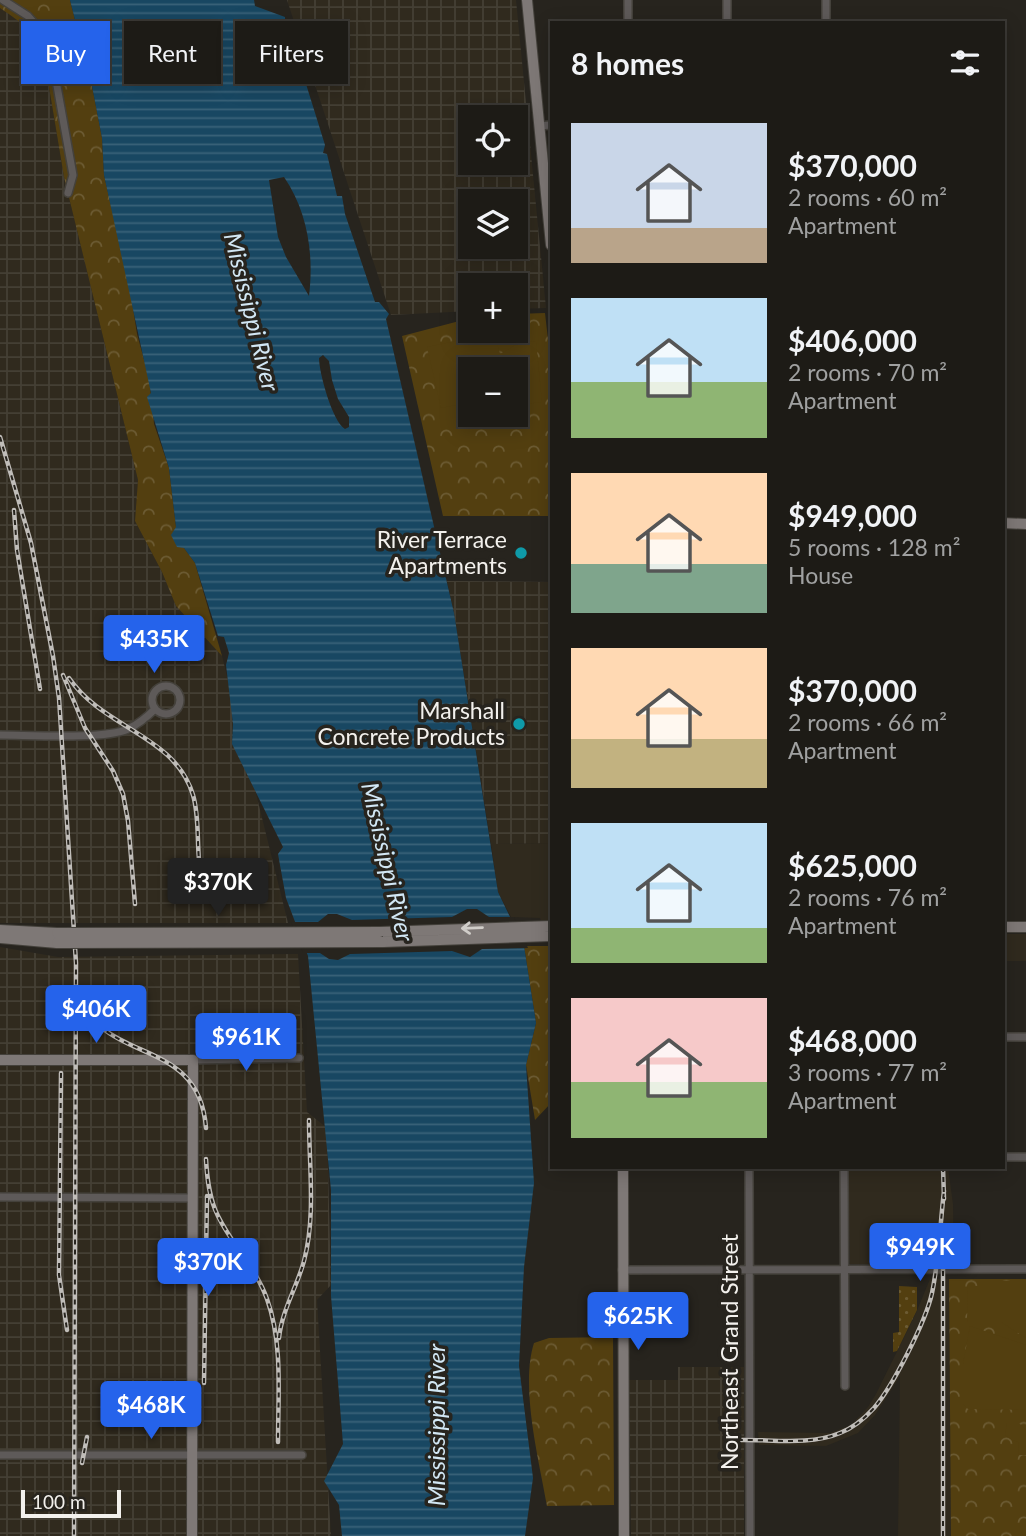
<!DOCTYPE html>
<meta charset="utf-8">
<style>
body{margin:0;font-family:Lato,sans-serif;background:#2a2823;color:#f1f3f6;height:100vh;display:flex;flex-direction:column;font-size:26px;white-space:nowrap}
*{box-sizing:border-box;margin:0}
p{font-size:23px;color:#a0a1a1}
.icon{flex:none;width:38px;height:38px;fill:none;stroke:currentColor;stroke-width:2;stroke-linecap:round;stroke-linejoin:round}
.map{position:relative;flex:1;overflow:hidden}
.details{position:absolute;left:550px;top:21px;width:455px;height:1148px;display:flex;flex-direction:column;background:#1d1b16;border-radius:0px;box-shadow:0 4px 18px #0003,0 0 0 2px #3b3935}
.details>*{flex:none}
.banner{position:absolute;left:21px;top:21px;width:424px;height:63px;display:flex;gap:14px}
.controls{position:absolute;left:458px;top:105px;display:grid;gap:14px}
.controls a{display:grid;place-items:center;width:70px;height:70px;border-radius:0px;background:#1d1b16;box-shadow:0 4px 18px #0003,0 0 0 2px #3b3935;font-size:35px}
.scale{position:absolute;left:21px;bottom:18px;width:100px;box-sizing:border-box;padding-left:7px;border:4px solid #f3f1ed;border-top:0;font-size:19px;line-height:24px;white-space:nowrap;color:#f3f1ed;-webkit-text-stroke:5px #27241e;paint-order:stroke}
.price{position:absolute;translate:-50% -60px;padding:0 16px;border-radius:7px;background:#2563eb;color:#fff;font-size:23px;line-height:46px;filter:drop-shadow(0 2px 4px #0008)}
.price::after{content:'';position:absolute;left:50%;top:42px;width:21px;height:16px;margin-left:-10px;background:inherit;clip-path:polygon(0 0,100% 0,50% 100%)}
.price.current{background:#222;color:#fff}
ul{padding:0;list-style:none}
li{display:flex;align-items:center;gap:21px;height:175px;padding:0 21px}
li span{display:grid;place-items:center;flex:none;width:196px;height:140px;border-radius:0px;color:#555}
li>.icon{margin-inline-start:auto}
span .icon{width:84px;height:84px;fill:#fffc;stroke-width:1}
li b{font-size:30px}
h2{display:flex;justify-content:space-between;align-items:center;height:84px;padding:0 21px;font-size:30px}
.pill{padding:0 24px;border-radius:0px;background:#1d1b16;box-shadow:0 4px 18px #0003,0 0 0 2px #3b3935;font-size:24px;line-height:63px}
.pill.current{background:#2563eb;color:#fff}
.map>svg:first-child{display:block}
.built{fill:#302a1e}
.industrial{fill:url(#industrial-grid);fill-rule:evenodd}
.grass{fill:url(#grass-dots)}
.forest{fill:url(#forest-crowns);fill-rule:evenodd}
.pitch{fill:#533f10}
.water{fill:url(#water-rules);fill-rule:evenodd}
.pier{fill:#27241e}
.lines{fill:none;stroke-linecap:round;stroke-linejoin:round}
.street-casing{stroke:#44413b;stroke-width:10}
.secondary-casing{stroke:#44413b;stroke-width:12}
.street{stroke:#5e5a59;stroke-width:7}
.secondary{stroke:#7e7876;stroke-width:10}
.rail-casing{stroke:#c0bdb9;stroke-width:4.5}
.rail{stroke:#27241e;stroke-width:2;stroke-dasharray:5;stroke-linecap:butt}
.secondary-bridge-casing{stroke:#44413b;stroke-width:12;stroke-linecap:butt}
.secondary-bridge{stroke:#7e7876;stroke-width:10}
.oneway{stroke:#d0cdc9}
.culture-dot{fill:#0f9aa8;stroke:#27241e;stroke-width:2.5}
.labels{text-anchor:middle;stroke-width:7;stroke-linejoin:round;paint-order:stroke}
.poi-label{font-size:23px;fill:#f3f1ed;stroke:#27241e;text-anchor:end}
.street-label{font-size:23px;fill:#f3f1ed;stroke:#27241e}
.water-label{font-size:24px;font-style:italic;fill:#d2e7f4;stroke:#27241e}
</style>
<div class="map">
<svg width="1026" height="1536" viewBox="0 0 1026 1536">
<defs>
<pattern id="industrial-grid" width="8" height="8" patternUnits="userSpaceOnUse" patternTransform="scale(1.75)"><rect width="8" height="8" fill="#302a1e"/><path d="M0 4h8M4 0v8" fill="none" stroke="#443f34"/></pattern>
<pattern id="grass-dots" width="8" height="8" patternUnits="userSpaceOnUse" patternTransform="scale(1.75)"><rect width="8" height="8" fill="#533f10"/><path d="M2 2h.1M6 6h.1" fill="none" stroke="#6c5b33" stroke-width="1.8" stroke-linecap="round"/></pattern>
<pattern id="forest-crowns" width="20" height="18" patternUnits="userSpaceOnUse" patternTransform="scale(1.75)"><rect width="20" height="18" fill="#533f10"/><path d="M2 6a3 3 0 1 1 6 0M12 15a3 3 0 1 1 6 0" fill="none" stroke="#6c5b33"/></pattern>
<pattern id="water-rules" width="6" height="5" patternUnits="userSpaceOnUse" patternTransform="scale(1.75)"><rect width="6" height="5" fill="#184762"/><path d="M0 2.5h6" fill="none" stroke="#3a6279"/></pattern>
</defs>
<rect width="100%" height="100%" fill="#27241e"/>
<path class="built" d="M551,843v80h-10l-1,-5 -29,-1 -13,-25 -7,-48z
M1003,934h23v27h-23z
M848,1167h100l5,37 1,61 -104,-1z
M930,1279h19l2,257h-53l2,-160 -25,39 -17,18 -32,13 -67,-1 -1,-13 72,1 21,-8 17,-18 8,-13 40,-81z"/>
<path class="industrial" d="M287,0h229l30,308 -30,1v-24h-45v26l-80,4zM471,117h45v46h-45zM471,201h45v46h-45z
M0,8l26,17 11,12 6,14 21,126 74,303 -3,41 27,51 14,34 46,50 66,267h-288z
M447,581l104,1v261l-60,1 -37,-231z
M0,947l58,10 240,-3 9,158 20,16 4,157 -14,15 14,236h-331z
M678,1367h66v169h-113l-2,-156h49z"/>
<path class="grass" d="M899,1286l18,1v23l-20,41 -4,1v-19l6,-1z"/>
<path class="forest" d="M0,0h70l6,24 4,-1 22,115 2,37 26,114 7,45 12,44 5,46 15,44 7,59 8,21 11,15 27,93 -46,-50 -14,-34 -27,-51 3,-41 -74,-303 -21,-126c-10,-21 -24,-30 -43,-43z
M545,313l6,53v150h-108l-41,-180 69,-18v13h45v-17zM471,369h45v46h-45z
M524,946h27v157l-16,17 -9,-55 10,-42z
M949,1279h77v257h-75z
M613,1337l1,168 -67,1c-8,-46 -27,-119 -13,-163l15,-5z"/>
<path class="pitch" d="M494,333l6,21 19,-11 17,-2 6,61 -26,3v-36h-45v30l-5,4 -25,5 -14,-61z
M984,1281h42v57l-25,-16h-34l1,-36h16z
M970,1326l56,19v65l-58,-1 -5,-5v-40z
M1007,1423h12l7,7v25h-7l-1,-13 -6,-2 -7,-5z"/>
<path class="water" d="M70,0h184l1,6 30,11v10h8l3,8 -3,2 9,46 4,1 19,61 -2,8 4,1 10,42h5l3,18 30,88h4l10,12 -3,5 68,294 44,279 26,54 12,77 -10,42 8,118 -10,84 -5,99 14,112 -8,58h-183l-3,-31 -15,-24 19,-37 -12,-148v-106l-23,-234 -22,-58 -8,-44 5,-7 -51,-103 1,-20 -7,-59 3,-12 -5,-16 -6,-1 -23,-73 -11,-15 -7,-1 -6,-12 5,-8 -7,-59 -22,-71 4,-4 -47,-218 -2,-37 -22,-114h-4zM284,177c24,35 30,78 25,119l-23,-39 -8,-20 -9,-57zM323,355l6,6 3,19 6,19 11,18v10l-4,2c-13,-8 -26,-57 -26,-71z"/>
<path class="pier" d="M467,909h10l12,8h25l14,31 -46,1 -12,8 -18,-6 -102,3 -12,6 -9,-1 -9,-6h-17l-12,-31h27l10,-8h9l15,6 100,-3z"/>
<g class="lines">
<g class="street-casing">
<path id="street" d="M3,0l25,16 18,20 4,11 23,128 -5,18
M628,23v-23
M727,23v-23
M826,23v-23
M539,126l12,-1
M152 700a14 14 0 1 1 28 0a14 14 0 1 1-28 0Z
M0,735c29,0 104,5 128,-6 11,-5 19,-12 27,-20
M1003,1037h23
M193,1060l106,-2
M1003,1157h23
M749,1167l1,369
M844,1167l1,219
M0,1197l193,1
M622,1270l404,-1
M0,1455h302"/>
</g>
<g class="secondary-casing">
<path id="secondary" d="M527,0l24,245
M1003,523l23,1
M1003,927h23
M0,930l57,3
M380,932l171,-6
M0,938l57,5
M383,942l168,-6
M0,1060h193l-1,476
M623,1167l1,369"/>
</g>
<use href="#street" class="street"/>
<use href="#secondary" class="secondary"/>
<g class="rail-casing">
<path id="rail" d="M0,437l31,106 22,113 6,42 17,265 -2,573
M14,510l3,40 23,139
M63,675l22,53 28,43 10,23 5,27 7,83
M69,678c35,51 106,57 124,117 6,20 4,44 6,65
M79,991c20,76 120,42 127,137
M61,1073l-2,202 8,55
M206,1159c1,19 3,39 12,57 14,29 38,52 49,83 16,44 11,97 11,143
M943,1167l1,32
M279,1338c3,-28 18,-51 25,-77 12,-45 5,-95 5,-141
M204,1383l3,-187
M738,1440c32,-1 71,6 102,-7 13,-5 24,-14 34,-25 19,-22 52,-87 58,-115 7,-33 8,-68 12,-102
M82,1463l5,-26
M943,1536v-267"/>
</g>
<use href="#rail" class="rail"/>
<g class="secondary-bridge-casing">
<path id="secondary-bridge" d="M57,933l323,-1
M57,943l326,-1"/>
</g>
<use href="#secondary-bridge" class="secondary-bridge"/>
</g>
<defs><path id="oneway-shaft" d="M-6 0H5M1.5-3L5.5 0L1.5 3" fill="none" stroke-width="1.6" stroke-linecap="round" stroke-linejoin="round" transform="scale(1.75)"/></defs>
<use class="oneway" href="#oneway-shaft" transform="translate(472 928) rotate(178)"/>
<g class="culture-dot">
<circle cx="521" cy="553" r="7"/>
<circle cx="519" cy="724" r="7"/>
</g>
<g class="labels">
<g class="poi-label">
<text x="507" y="548">River Terrace<tspan x="507" dy="26">Apartments</tspan></text>
<text x="505" y="719">Marshall<tspan x="505" dy="26">Concrete Products</tspan></text>
</g>
<g class="street-label">
<text transform="translate(730 1352) rotate(-90)" y="8">Northeast Grand Street</text>
</g>
<g class="water-label">
<text transform="translate(251 312) rotate(76)" y="8">Mississippi River</text>
<text transform="translate(387 862) rotate(77)" y="8">Mississippi River</text>
<text transform="translate(437 1425) rotate(-90)" y="8">Mississippi River</text>
</g>
</g>
</svg>
<div class="controls">
<a><svg class="icon" aria-label="locate" viewBox="0 0 24 24"><circle cx="12" cy="12" r="6"/><path d="M12 2v4M12 18v4M2 12h4M18 12h4"/></svg></a>
<a><svg class="icon" aria-label="layers" viewBox="0 0 24 24"><path d="M12 4l9 5-9 5-9-5zM3 14l9 5 9-5"/></svg></a>
<a>+</a>
<a>−</a>
</div>
<div class="scale">100 m</div>
<b class="price" style="left:154px;top:675px">$435K</b>
<b class="price current" style="left:218px;top:918px">$370K</b>
<b class="price" style="left:96px;top:1045px">$406K</b>
<b class="price" style="left:246px;top:1073px">$961K</b>
<b class="price" style="left:920px;top:1283px">$949K</b>
<b class="price" style="left:208px;top:1298px">$370K</b>
<b class="price" style="left:638px;top:1352px">$625K</b>
<b class="price" style="left:151px;top:1441px">$468K</b>
<div class="banner">
<a class="pill current">Buy</a>
<a class="pill">Rent</a>
<a class="pill">Filters</a>
</div>
<section class="details">
<h2>8 homes<svg class="icon" aria-label="filters" viewBox="0 0 24 24"><path d="M4 7h16M4 17h16"/><circle cx="9" cy="7" r="2"/><circle cx="15" cy="17" r="2"/></svg></h2>
<ul>
<li><span style="background:linear-gradient(#c9d6e8 75%,#b9a48a 0)"><svg class="icon" aria-label="home" viewBox="0 0 24 24"><path d="M3 11l9-7 9 7M6 9v11h12V9"/></svg></span><div><b>$370,000</b><p>2 rooms · 60 m²</p><p>Apartment</p></div></li>
<li><span style="background:linear-gradient(#bfe0f5 60%,#8fb573 0)"><svg class="icon" aria-label="home" viewBox="0 0 24 24"><path d="M3 11l9-7 9 7M6 9v11h12V9"/></svg></span><div><b>$406,000</b><p>2 rooms · 70 m²</p><p>Apartment</p></div></li>
<li><span style="background:linear-gradient(#ffd9b3 65%,#7fa58c 0)"><svg class="icon" aria-label="home" viewBox="0 0 24 24"><path d="M3 11l9-7 9 7M6 9v11h12V9"/></svg></span><div><b>$949,000</b><p>5 rooms · 128 m²</p><p>House</p></div></li>
<li><span style="background:linear-gradient(#ffd9b3 65%,#c2b280 0)"><svg class="icon" aria-label="home" viewBox="0 0 24 24"><path d="M3 11l9-7 9 7M6 9v11h12V9"/></svg></span><div><b>$370,000</b><p>2 rooms · 66 m²</p><p>Apartment</p></div></li>
<li><span style="background:linear-gradient(#bfe0f5 75%,#8fb573 0)"><svg class="icon" aria-label="home" viewBox="0 0 24 24"><path d="M3 11l9-7 9 7M6 9v11h12V9"/></svg></span><div><b>$625,000</b><p>2 rooms · 76 m²</p><p>Apartment</p></div></li>
<li><span style="background:linear-gradient(#f6c9c9 60%,#8fb573 0)"><svg class="icon" aria-label="home" viewBox="0 0 24 24"><path d="M3 11l9-7 9 7M6 9v11h12V9"/></svg></span><div><b>$468,000</b><p>3 rooms · 77 m²</p><p>Apartment</p></div></li>
</ul>
</section>
</div>
